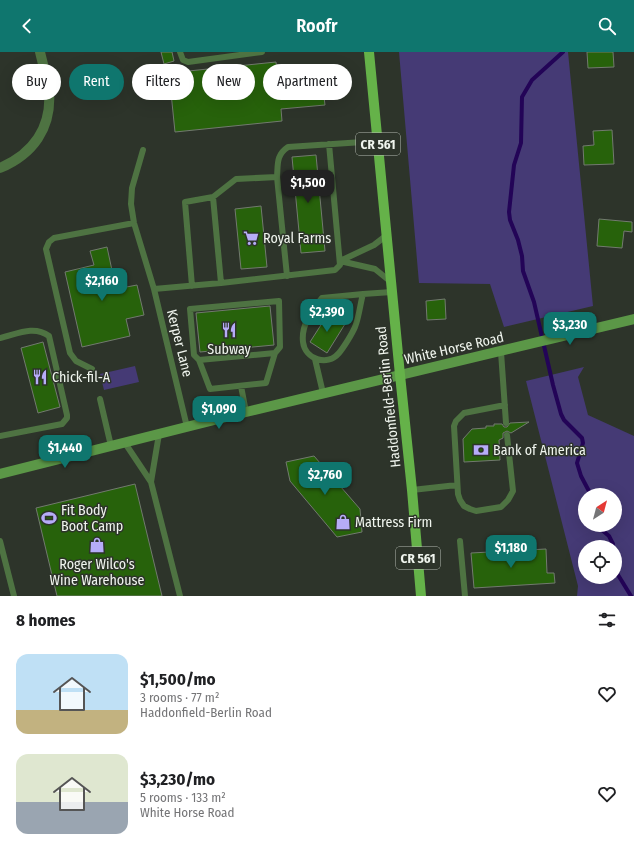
<!DOCTYPE html>
<meta charset="utf-8">
<style>
body{margin:0;font-family:"Fira Sans Condensed",sans-serif;background:#f6f6f6;color:#202124;height:100vh;display:flex;flex-direction:column;font-size:15px;white-space:nowrap}
*{box-sizing:border-box;margin:0}
p{font-size:13px;color:#757577}
.icon{flex:none;width:22px;height:22px;fill:none;stroke:currentColor;stroke-width:2;stroke-linecap:round;stroke-linejoin:round}
.map{position:relative;height:544px;overflow:hidden}
.side{display:flex;flex-direction:column;background:#fff;flex:1}
.side>*{flex:none}
.guide{position:absolute;left:12px;top:12px;width:400px;height:36px;display:flex;gap:8px}
.needle{width:26px;rotate:36deg}
.tools{position:absolute;left:578px;top:436px;display:grid;gap:8px}
.tools a{display:grid;place-items:center;width:44px;height:44px;border-radius:50%;background:#fff;box-shadow:0 4px 16px #0002;font-size:20px}
.price{position:absolute;translate:-50% -34px;padding:0 9px;border-radius:8px;background:#0f766e;color:#fff;font-size:13px;line-height:26px;filter:drop-shadow(0 1px 2px #0008)}
.price::after{content:'';position:absolute;left:50%;top:24px;width:12px;height:9px;margin-left:-6px;background:inherit;clip-path:polygon(0 0,100% 0,50% 100%)}
.price.on{background:#222;color:#fff}
ul{padding:0;list-style:none}
li{display:flex;align-items:center;gap:12px;height:100px;padding:0 16px}
li span{display:grid;place-items:center;flex:none;width:112px;height:80px;border-radius:12px;color:#555}
li>.icon{margin-inline-start:auto}
span .icon{width:48px;height:48px;fill:#fffc;stroke-width:1}
li b{font-size:17px}
h2{display:flex;justify-content:space-between;align-items:center;height:48px;padding:0 16px;font-size:17px}
.pill{padding:0 14px;border-radius:18px;background:#fff;box-shadow:0 4px 16px #0002;font-size:14px;line-height:36px}
.pill.on{background:#0f766e;color:#fff}
header{display:flex;justify-content:space-between;align-items:center;height:52px;padding:0 16px;background:#0f766e;color:#fff;font-size:18px;font-weight:600}
.map>svg:first-child{display:block}
.green{fill:#453a75;fill-rule:evenodd}
.lines{fill:none;stroke-linecap:round;stroke-linejoin:round}
.stream{stroke:#230457;stroke-width:4}
.building{fill:#27620b;stroke:#727a6f}
.lane{stroke:#4e7342;stroke-width:6}
.street{stroke:#4e7342;stroke-width:10}
.secondary{stroke:#5b9747;stroke-width:10}
.primary{stroke:#65b249;stroke-width:10}
.labels{text-anchor:middle;stroke-width:3;stroke-linejoin:round;paint-order:stroke}
.shield{fill:#2d342a;stroke:#b6bbb3;stroke-width:1}
.shield-label{font-size:13px;font-weight:bold;fill:#f0f5ee}
.poi-label{font-size:14px;fill:#f0f5ee;stroke:#2d342a;text-anchor:start}
.street-label{font-size:14px;fill:#f0f5ee;stroke:#2d342a}
</style>
<header><svg class="icon" aria-label="back" viewBox="0 0 24 24"><path d="M15 5l-7 7 7 7"/></svg>Roofr<svg class="icon" aria-label="search" viewBox="0 0 24 24"><circle cx="10" cy="10" r="6"/><path d="M15 15l6 6"/></svg></header>
<div class="map">
<svg width="634" height="544" viewBox="0 0 634 544">
<rect width="100%" height="100%" fill="#2d342a"/>
<path class="green" d="M399,0h169l25,254 -89,21 -14,-43 -71,-1z
M135,314l4,16 -35,8 -4,-16z
M584,315l-6,10 10,38 46,21v160h-57l1,-10 -52,-205zM585,443h30v30h-30zM585,495h30v30h-30z"/>
<g class="lines">
<path class="stream" d="M563,0l-31,28 -10,17 -1,46 -7,22 -5,47 1,8 8,20 4,16 1,15 11,31 19,83 8,29 3,6 18,18 1,5 -6,20 4,13 10,19
M596,473l13,11 4,8 -2,3
M615,518l16,26"/>
</g>
<path class="building" d="M161,0h11l2,9 -10,3z
M587,0h26l1,15 -26,1z
M276,10l3,31 44,-4 2,16 -44,4 1,12 -107,11 -6,-59z
M612,78l2,34 -30,1 -1,-19 11,-1 -1,-14z
M316,103l9,96 -24,2 -9,-96z
M261,154l6,61 -26,2 -6,-60z
M599,167l33,3v10l-8,-1 -2,17 -25,-2z
M107,195l9,42 21,-4 7,30 -18,4 4,17 -48,11 -17,-75 29,-7 -4,-14z
M445,247l1,20 -19,1 -1,-19z
M270,254l4,39 -74,7 -4,-39z
M328,262l17,10 -18,29 -17,-11z
M43,290l17,65 -22,6 -17,-65z
M529,370l-18,11 -4,-2 -4,2v5l-4,2 1,20 -36,2 -1,-23 9,-10 14,-1v-2h8v-2h8l2,3h3l3,-4z
M314,404l46,53 2,23 -25,5 -47,-56 -4,-19z
M135,432l27,112h-105l-21,-88z
M546,497l1,24h7l1,10 -81,5 -3,-35z"/>
<g class="lines">
<path class="lane" d="M180,0l3,8 5,2 74,-10
M143,98l-11,38 -1,16 3,19 20,66 33,138
M277,125l10,99
M340,209l35,8 16,13
M340,209l34,-16 13,-10
M221,231l114,-13 5,-5 -11,-121
M192,234l-7,-84 28,-5
M154,237l67,-6 -8,-86 23,-18 41,-2c1,-13 -1,-22 11,-30l90,-6
M363,242c-3,11 -4,23 -8,33 -3,7 -11,20 -16,26 -12,14 -34,6 -36,-11 -2,-17 9,-32 19,-44z
M363,242l29,-2
M279,249l1,46 -5,6 -9,30 -56,6 -11,-29 -5,-5 -4,-46z
M0,286c17,-4 34,-13 49,-2l18,79v3l-5,6 -62,12
M501,300l5,71
M315,307l8,34
M199,308l76,-7
M92,317l-16,-8 -6,-8 -24,-104 3,-7 5,-4 80,-15
M241,334l5,26
M100,347l11,47
M505,353l-41,8 -8,8 -2,5 4,68 2,6 4,6 6,3 6,2 25,-4 7,-7 5,-9 -6,-56
M125,391l26,39 29,114
M151,430l8,-48
M412,438l45,-5
M0,489l14,55
M460,489l5,55"/>
<path class="street" d="M0,116c33,-14 52,-40 49,-77 -2,-13 -6,-26 -9,-39"/>
<path class="secondary" d="M0,422l246,-62 388,-93"/>
<path class="primary" d="M369,0l31,323 12,115 9,106"/>
</g>
<defs>
<g id="supermarket-bare" transform="scale(1.2)"><path d="M-6-5.5h2.5l.6 2H6L4.5 2H-2.5L-4.4-4H-6ZM-1.5 3.2a1.3 1.3 0 1 0 .1 0ZM3 3.2a1.3 1.3 0 1 0 .1 0Z" fill="#b6acf8" stroke="#2d342a" stroke-width="2.5" paint-order="stroke"/></g>
<g id="restaurant-bare" transform="scale(1.2)"><path d="M-5-6h1v4h1v-4h1v4h1v-4h1v5L-1.5 .5V6h-2V.5L-5-1ZM5-6V6H3V1.5H1.5Q1.5-4 5-6Z" fill="#b6acf8" stroke="#2d342a" stroke-width="2.5" paint-order="stroke"/></g>
<g id="bank-bare" transform="scale(1.2)"><path d="M-6-4H6V4H-6ZM0-2.3a2.3 2.3 0 1 0 0 4.6a2.3 2.3 0 1 0 0-4.6Z" fill="#b6acf8" stroke="#2d342a" stroke-width="2.5" paint-order="stroke"/></g>
<g id="stadium-bare" transform="scale(1.2)"><path d="M0-5a6.5 5 0 1 0 0 10a6.5 5 0 1 0 0-10ZM-3.5-1.8h7v3.6h-7Z" fill="#b6acf8" stroke="#2d342a" stroke-width="2.5" paint-order="stroke"/></g>
<g id="shop-bare" transform="scale(1.2)"><path d="M-5-2.5h2.3a2.7 3.5 0 0 1 5.4 0H5L5.5 6h-11ZM-1.5-2.5h3a1.5 2.3 0 0 0-3 0Z" fill="#b6acf8" stroke="#2d342a" stroke-width="2.5" paint-order="stroke"/></g>
</defs>
<g fill-rule="evenodd">
<use href="#supermarket-bare" x="251" y="186"/>
<use href="#restaurant-bare" x="229" y="278"/>
<use href="#restaurant-bare" x="40" y="325"/>
<use href="#bank-bare" x="481" y="398"/>
<use href="#stadium-bare" x="49" y="466"/>
<use href="#shop-bare" x="343" y="470"/>
<use href="#shop-bare" x="97" y="493"/>
</g>
<g class="labels">
<g class="shield">
<rect x="356" y="81" width="44" height="22" rx="3"/>
<rect x="396" y="495" width="44" height="22" rx="3"/>
</g>
<g class="shield-label">
<text x="378" y="97">CR 561</text>
<text x="418" y="511">CR 561</text>
</g>
<g class="poi-label">
<text x="263" y="191">Royal Farms</text>
<text x="229" y="302" text-anchor="middle">Subway</text>
<text x="52" y="330">Chick-fil-A</text>
<text x="493" y="403">Bank of America</text>
<text x="61" y="463">Fit Body<tspan x="61" dy="16">Boot Camp</tspan></text>
<text x="355" y="475">Mattress Firm</text>
<text x="97" y="517" text-anchor="middle">Roger Wilco's<tspan x="97" dy="16">Wine Warehouse</tspan></text>
</g>
<g class="street-label">
<text transform="translate(180 291) rotate(76)" y="5">Kerper Lane</text>
<text transform="translate(454 296) rotate(-13)" y="5">White Horse Road</text>
<text transform="translate(388 345) rotate(-96)" y="5">Haddonfield-Berlin Road</text>
</g>
</g>
</svg>
<div class="tools">
<a><svg class="needle" viewBox="-14 -14 28 28"><path d="M0-13l5 13h-10z" fill="#e53935"/><path d="M0 13l5-13h-10z" fill="#757577"/></svg></a>
<a><svg class="icon" aria-label="locate" viewBox="0 0 24 24"><circle cx="12" cy="12" r="6"/><path d="M12 2v4M12 18v4M2 12h4M18 12h4"/></svg></a>
</div>
<b class="price on" style="left:308px;top:152px">$1,500</b>
<b class="price" style="left:102px;top:250px">$2,160</b>
<b class="price" style="left:327px;top:281px">$2,390</b>
<b class="price" style="left:570px;top:294px">$3,230</b>
<b class="price" style="left:219px;top:378px">$1,090</b>
<b class="price" style="left:65px;top:417px">$1,440</b>
<b class="price" style="left:325px;top:444px">$2,760</b>
<b class="price" style="left:511px;top:517px">$1,180</b>
<div class="guide">
<a class="pill">Buy</a>
<a class="pill on">Rent</a>
<a class="pill">Filters</a>
<a class="pill">New</a>
<a class="pill">Apartment</a>
</div>
</div>
<section class="side">
<h2>8 homes<svg class="icon" aria-label="filters" viewBox="0 0 24 24"><path d="M4 7h16M4 17h16"/><circle cx="9" cy="7" r="2"/><circle cx="15" cy="17" r="2"/></svg></h2>
<ul>
<li><span style="background:linear-gradient(#bfe0f5 70%,#c2b280 0)"><svg class="icon" aria-label="home" viewBox="0 0 24 24"><path d="M3 11l9-7 9 7M6 9v11h12V9"/></svg></span><div><b>$1,500/mo</b><p>3 rooms · 77 m²</p><p>Haddonfield-Berlin Road</p></div><svg class="icon" aria-label="heart" viewBox="0 0 24 24"><path d="M12 20l-8-8c-3-5 5-10 8-4 3-6 11-1 8 4z"/></svg></li>
<li><span style="background:linear-gradient(#dfe7d0 60%,#9aa5b1 0)"><svg class="icon" aria-label="home" viewBox="0 0 24 24"><path d="M3 11l9-7 9 7M6 9v11h12V9"/></svg></span><div><b>$3,230/mo</b><p>5 rooms · 133 m²</p><p>White Horse Road</p></div><svg class="icon" aria-label="heart" viewBox="0 0 24 24"><path d="M12 20l-8-8c-3-5 5-10 8-4 3-6 11-1 8 4z"/></svg></li>
</ul>
</section>
